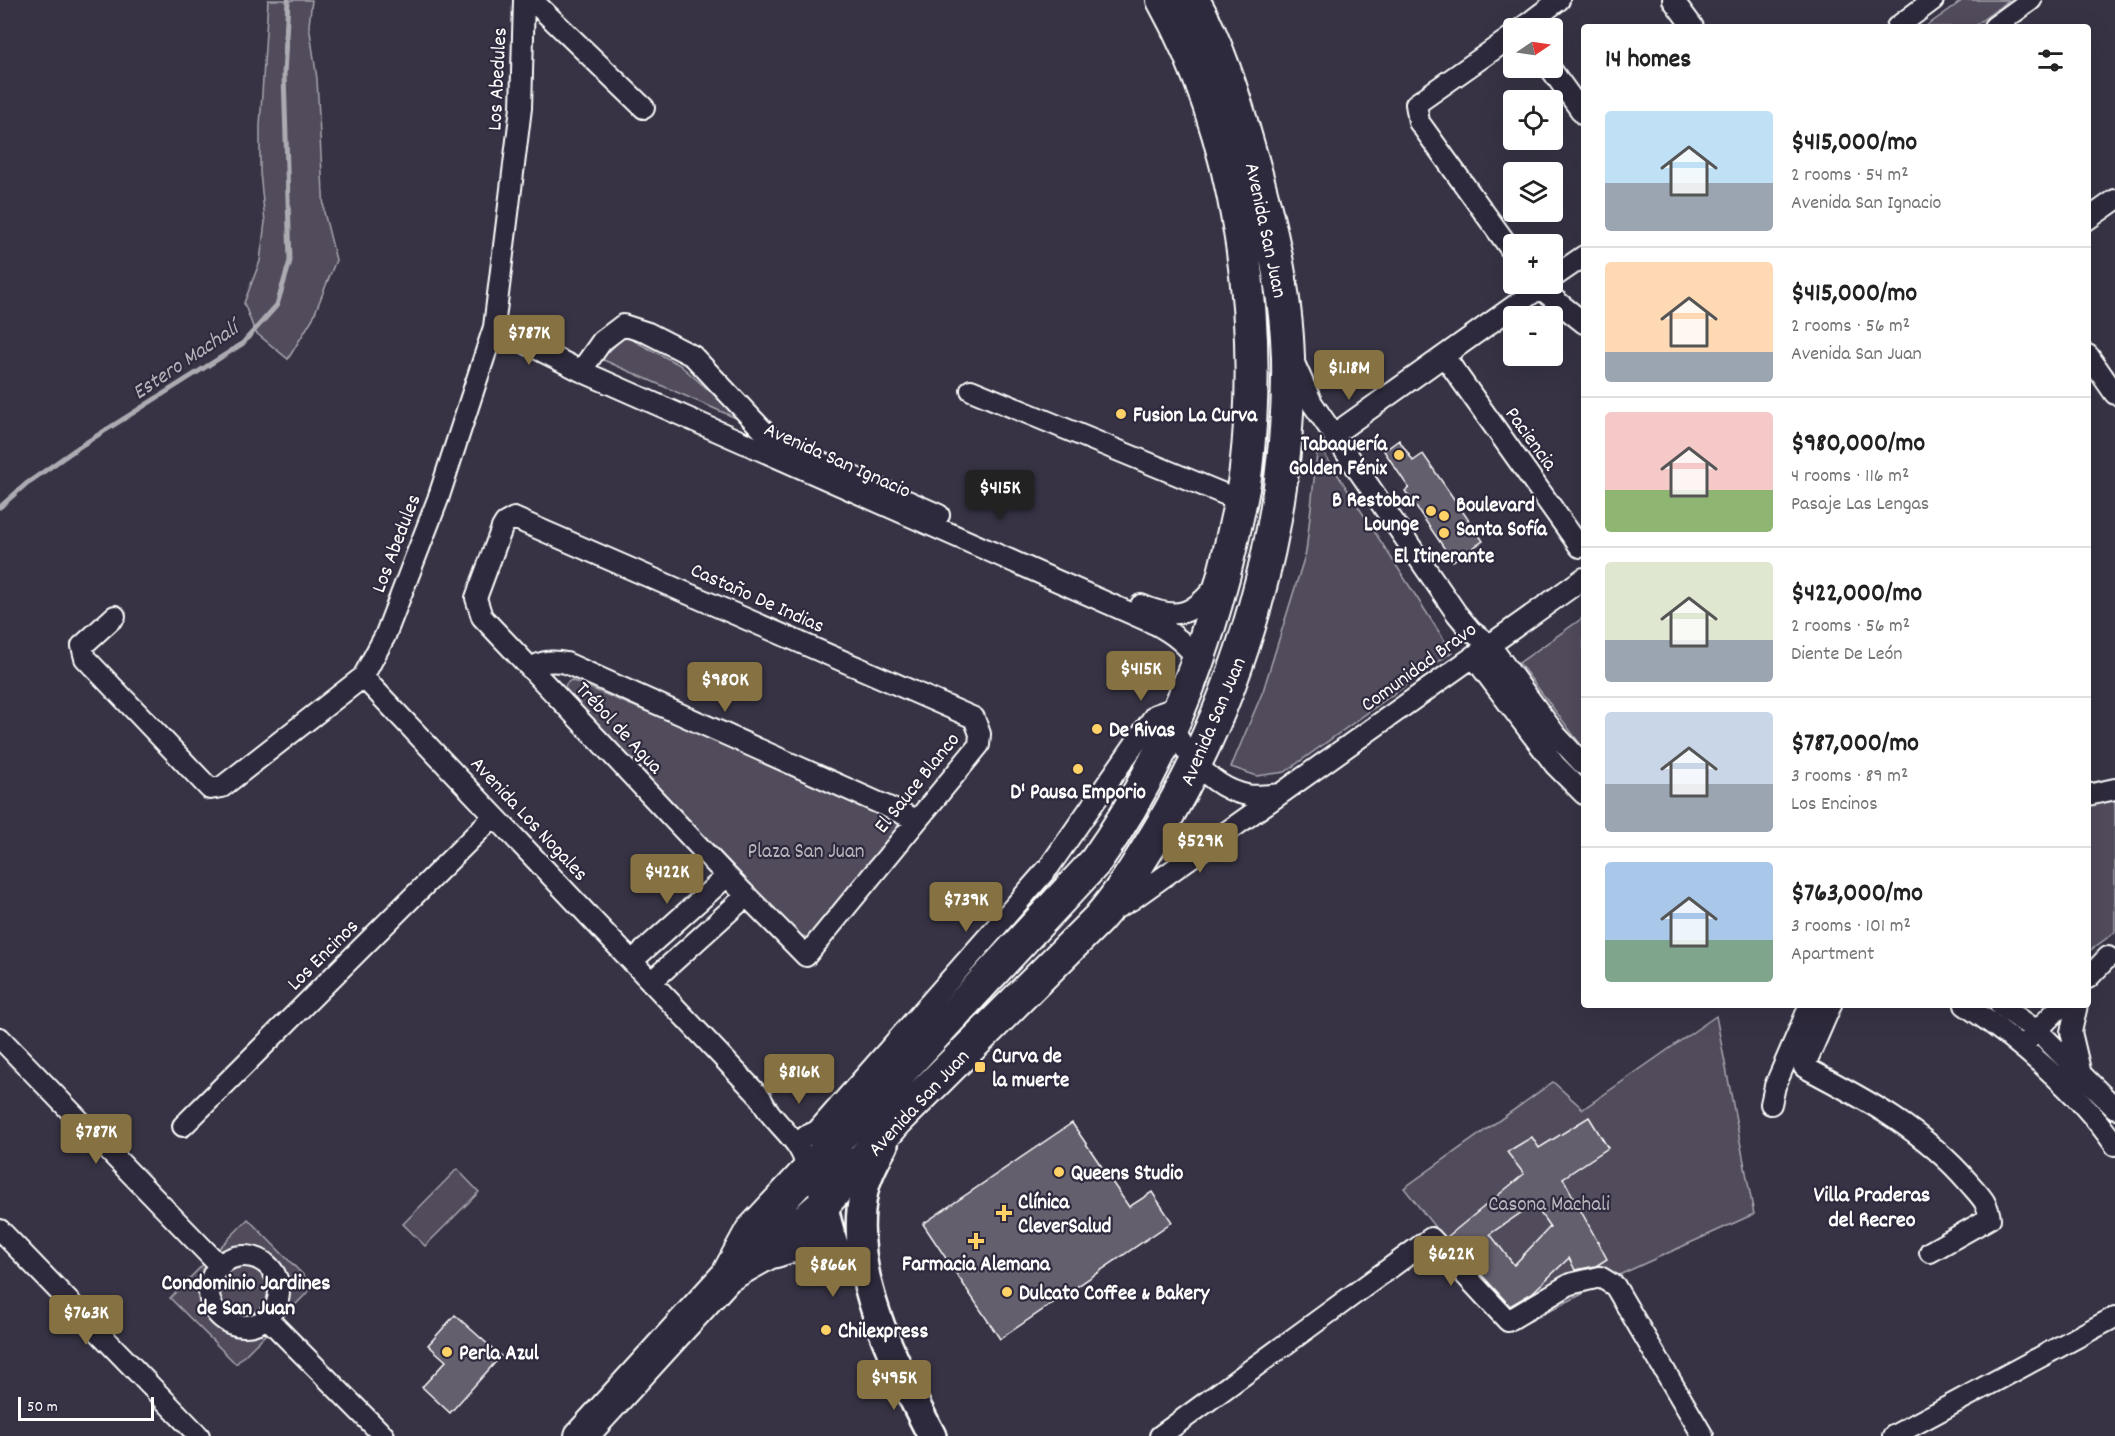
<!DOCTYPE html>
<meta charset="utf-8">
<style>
body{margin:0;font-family:Dekko,sans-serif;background:#f6f6f6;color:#222;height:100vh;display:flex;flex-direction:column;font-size:22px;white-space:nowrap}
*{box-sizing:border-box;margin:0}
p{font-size:20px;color:#767676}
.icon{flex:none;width:33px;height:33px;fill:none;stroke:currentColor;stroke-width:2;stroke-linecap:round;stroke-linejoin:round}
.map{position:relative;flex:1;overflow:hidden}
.side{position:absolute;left:1581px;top:24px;width:510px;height:984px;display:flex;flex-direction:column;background:#fff;border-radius:6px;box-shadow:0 6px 24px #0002}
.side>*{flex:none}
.needle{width:39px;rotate:77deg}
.controls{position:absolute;left:1503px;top:18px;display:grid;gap:12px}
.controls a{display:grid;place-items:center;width:60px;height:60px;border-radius:6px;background:#fff;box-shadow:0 6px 24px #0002;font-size:30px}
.scale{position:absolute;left:18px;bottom:15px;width:136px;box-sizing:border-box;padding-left:6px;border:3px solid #fff;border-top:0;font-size:16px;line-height:21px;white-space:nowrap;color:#fff;-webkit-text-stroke:4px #2f2a3d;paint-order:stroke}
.price{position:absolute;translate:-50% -51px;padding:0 14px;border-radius:6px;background:#857141;color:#fff;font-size:20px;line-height:39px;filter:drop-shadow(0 2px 3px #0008)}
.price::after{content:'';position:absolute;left:50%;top:36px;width:18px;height:14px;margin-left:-9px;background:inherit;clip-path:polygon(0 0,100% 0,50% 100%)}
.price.current{background:#222;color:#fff}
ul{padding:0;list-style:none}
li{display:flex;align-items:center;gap:18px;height:150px;padding:0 24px}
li+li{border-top:2px solid #e0e0e0}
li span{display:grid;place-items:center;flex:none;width:168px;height:120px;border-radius:6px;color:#555}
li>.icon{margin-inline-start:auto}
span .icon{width:72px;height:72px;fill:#fffc;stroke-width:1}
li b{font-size:26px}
h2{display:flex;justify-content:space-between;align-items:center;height:72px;padding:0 24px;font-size:26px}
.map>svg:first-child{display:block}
.green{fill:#514c5c;stroke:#a8a6ae;stroke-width:1.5}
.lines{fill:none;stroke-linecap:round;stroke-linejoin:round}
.stream{stroke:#adabb2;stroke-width:5}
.building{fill:#635f6d;stroke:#fff;stroke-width:1.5;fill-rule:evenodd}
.street-casing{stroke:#fff;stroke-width:24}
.secondary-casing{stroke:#fff;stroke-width:32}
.primary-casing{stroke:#fff;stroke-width:36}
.street{stroke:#2f2a3d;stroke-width:20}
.secondary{stroke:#2f2a3d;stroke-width:27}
.primary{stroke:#2f2a3d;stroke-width:32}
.poi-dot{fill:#ffd166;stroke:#2f2a3d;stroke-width:2}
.labels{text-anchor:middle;stroke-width:4.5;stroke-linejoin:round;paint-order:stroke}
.street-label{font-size:21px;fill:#fff;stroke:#2f2a3d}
.poi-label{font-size:21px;font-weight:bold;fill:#fff;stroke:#2f2a3d;text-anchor:start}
.park-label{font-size:21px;fill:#b9b7be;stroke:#2f2a3d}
.water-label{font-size:22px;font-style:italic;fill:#b4b2b9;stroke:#2f2a3d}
.neighbourhood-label{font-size:22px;font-weight:bold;fill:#fff;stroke:#2f2a3d}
</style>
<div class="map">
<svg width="2115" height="1436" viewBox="0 0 2115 1436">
<rect width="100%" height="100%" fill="#373345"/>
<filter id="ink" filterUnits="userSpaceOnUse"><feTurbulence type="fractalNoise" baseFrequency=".0167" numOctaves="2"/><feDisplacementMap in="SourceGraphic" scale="12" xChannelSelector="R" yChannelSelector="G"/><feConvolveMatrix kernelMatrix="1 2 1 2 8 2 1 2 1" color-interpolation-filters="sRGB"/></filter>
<g filter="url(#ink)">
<path class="green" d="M268,0h44l-3,25 8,54 7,133 12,48 -23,58 -25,41 -33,-27 -11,-29 16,-42 5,-39 -5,-50v-46z
M1963,0h46l-36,27h-48z
M625,336l55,29 65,57 -144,-63z
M1318,444l134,208 -167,120 -28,4 -26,-9 32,-76 43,-139z
M1584,617v132l-65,-86z
M571,680l325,136 9,7 -96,115 -10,-3 -234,-246 1,-5z
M2115,797v135l-27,20v-150z
M1716,1016l38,198 -137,62 -102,53 -111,-141 149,-106 30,27z
M457,1169l22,23 -54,54 -22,-22z
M248,1219l66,67 -78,78 -66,-66z"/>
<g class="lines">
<path class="stream" d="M0,507l26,-23 53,-37 163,-103 35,-39 13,-44 -6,-186 4,-75"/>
</g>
<path class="building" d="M1399,440l14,21 10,-7 60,87 -30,20 -48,-70 4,-3 -25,-37z
M1589,1117l19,31 -45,30 44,81 -11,7 -21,4 -6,-12 -37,35 -22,13 -63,-69 77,-63 -17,-22 25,-15 7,11zM1534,1204l16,23 -36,38 -24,-31z
M1072,1123l57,84 23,-15 20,30 -172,117 -77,-115z
M455,1315l46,41 -51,57 -28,-26 24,-26 -18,-16z"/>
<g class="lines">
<g class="street-casing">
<path id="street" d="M532,0l112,108
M1673,0l20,27
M1897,27l36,-27
M1994,27l37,-27
M1522,28l37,-28
M1514,35l-98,69 3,18 95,132
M1550,68l34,47
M2088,219l27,-19
M1552,278l32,-22
M1535,284l49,39
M494,327l87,44 574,253c19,10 31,20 44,37
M2088,355l27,39
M1444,356l136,191
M1294,363l18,40 145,211 14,17 18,13 67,91 28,30
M581,371l21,-30 21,-16 25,8 45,23 81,86 165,73
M971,390l270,111
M1333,435l212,-151
M514,518l460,200 6,16 -1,11 -173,211 -79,-80 -245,-259 -6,-19 26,-70 3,-5z
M1141,605c36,16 53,10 77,-22
M115,616l-33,30 3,12 125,131 12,-2 141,-110 22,-41 53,-137 56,-172 27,-219 3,-108
M1473,656l82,109 29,29
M531,668c12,-7 21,-8 35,-5l351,157
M363,677l398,421c10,27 45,42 45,74
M1172,727c16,30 39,61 75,68 10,2 22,0 33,-1
M2088,795l27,-6
M1113,910l18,-10 453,-322
M632,961l95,-85
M2088,978l20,-21
M651,982l95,-86
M1831,1005l-27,62c61,32 120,63 165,116 11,13 18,18 21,35l-60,34
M1965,1005c54,36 113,86 150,140
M2000,1005l41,29 74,74
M2077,1005l-6,27 9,38
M0,1038l219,227
M2027,1041l35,-36
M1771,1104l4,-18 35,-81
M183,1126l311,-310
M806,1136l11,-5 232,-264 106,-152 26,-9
M0,1230l199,206
M209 1291a35 35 0 1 1 70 0a35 35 0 1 1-70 0Z
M267,1318l117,118
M1160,1436l271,-198 77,83 62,-37 30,-7 15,9 88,150
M1893,1436l222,-119"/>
</g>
<g class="secondary-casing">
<path id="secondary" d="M838,1145c-4,10 -12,20 -14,30 -6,25 9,71 20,93
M884,1145c-8,14 -17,30 -20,46 -18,81 32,175 68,245"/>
</g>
<g class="primary-casing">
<path id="primary" d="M772,1252c30,-9 37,-15 65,2
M727,1276l41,-23 56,-49 73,-84 201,-201c23,-26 40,-55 58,-84 85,-139 135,-313 132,-477 -2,-72 -21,-147 -41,-216 -14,-49 -29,-98 -54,-142
M581,1436l146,-160 24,-44 344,-370c68,-95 110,-204 136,-317 5,-25 12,-50 15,-76 18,-153 -8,-334 -83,-469"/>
</g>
<use href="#street" class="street"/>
<use href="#secondary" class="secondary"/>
<use href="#primary" class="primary"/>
</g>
</g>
<g class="poi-dot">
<circle cx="1121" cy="414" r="6"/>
<circle cx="1399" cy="455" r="6"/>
<circle cx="1431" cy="511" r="6"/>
<circle cx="1444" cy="516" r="6"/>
<circle cx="1444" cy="533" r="6"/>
<circle cx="1097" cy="729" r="6"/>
<circle cx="1078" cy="769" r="6"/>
<rect x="974" y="1061" width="12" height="12" rx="3"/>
<circle cx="1059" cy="1172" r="6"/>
<path d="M1001 1204h6v6h6v6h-6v6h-6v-6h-6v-6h6z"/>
<path d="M973 1232h6v6h6v6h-6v6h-6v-6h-6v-6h6z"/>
<circle cx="1007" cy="1292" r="6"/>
<circle cx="826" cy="1330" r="6"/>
<circle cx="447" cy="1352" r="6"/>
</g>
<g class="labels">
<g class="street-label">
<text transform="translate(496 79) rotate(-87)" y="7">Los Abedules</text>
<text transform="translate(1267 230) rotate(78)" y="7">Avenida San Juan</text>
<text transform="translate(1532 438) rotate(54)" y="7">Paciencia</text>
<text transform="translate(838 459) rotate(24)" y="7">Avenida San Ignacio</text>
<text transform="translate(395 543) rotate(-69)" y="7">Los Abedules</text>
<text transform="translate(758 597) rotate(24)" y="7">Castaño De Indias</text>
<text transform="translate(1418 666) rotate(-36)" y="7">Comunidad Bravo</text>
<text transform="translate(1212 721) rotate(-67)" y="7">Avenida San Juan</text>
<text transform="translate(620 727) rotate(47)" y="7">Trébol de Agua</text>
<text transform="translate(916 782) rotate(-51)" y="7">El Sauce Blanco</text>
<text transform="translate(530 818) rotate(47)" y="7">Avenida Los Nogales</text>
<text transform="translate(322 954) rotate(-45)" y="7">Los Encinos</text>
<text transform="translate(918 1102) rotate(-47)" y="7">Avenida San Juan</text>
</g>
<g class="poi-label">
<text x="1133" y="421">Fusion La Curva</text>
<text x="1387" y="450" text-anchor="end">Tabaquería<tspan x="1387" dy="24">Golden Fénix</tspan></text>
<text x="1419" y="506" text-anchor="end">B Restobar<tspan x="1419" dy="24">Lounge</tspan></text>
<text x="1456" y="511">Boulevard<tspan x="1456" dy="24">Santa Sofía</tspan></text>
<text x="1444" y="562" text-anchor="middle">El Itinerante</text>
<text x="1109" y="736">De Rivas</text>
<text x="1078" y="798" text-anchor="middle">D' Pausa Emporio</text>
<text x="992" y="1062">Curva de<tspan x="992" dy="24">la muerte</tspan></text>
<text x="1071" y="1179">Queens Studio</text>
<text x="1018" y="1208">Clínica<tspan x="1018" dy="24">CleverSalud</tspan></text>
<text x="976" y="1270" text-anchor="middle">Farmacia Alemana</text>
<text x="1019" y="1299">Dulcato Coffee &amp; Bakery</text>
<text x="838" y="1337">Chilexpress</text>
<text x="459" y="1359">Perla Azul</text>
</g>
<g class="park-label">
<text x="806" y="857">Plaza San Juan</text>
<text x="1549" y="1210">Casona Machali</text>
</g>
<g class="water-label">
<text transform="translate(184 359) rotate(-34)" y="8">Estero Machalí</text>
</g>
<g class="neighbourhood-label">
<text x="1872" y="1201">Villa Praderas<tspan x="1872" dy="25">del Recreo</tspan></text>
<text x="246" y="1289">Condominio Jardines<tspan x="246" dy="25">de San Juan</tspan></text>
</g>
</g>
</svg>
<div class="controls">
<a><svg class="needle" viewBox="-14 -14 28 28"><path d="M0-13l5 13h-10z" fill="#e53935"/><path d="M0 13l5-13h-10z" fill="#767676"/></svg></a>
<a><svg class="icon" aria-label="locate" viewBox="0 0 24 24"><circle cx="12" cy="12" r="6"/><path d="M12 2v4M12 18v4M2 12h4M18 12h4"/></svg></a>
<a><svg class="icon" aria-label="layers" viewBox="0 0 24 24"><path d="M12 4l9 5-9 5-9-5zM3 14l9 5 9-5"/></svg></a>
<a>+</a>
<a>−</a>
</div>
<div class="scale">50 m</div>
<b class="price" style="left:529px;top:366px">$787K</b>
<b class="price" style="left:1349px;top:401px">$1.18M</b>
<b class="price current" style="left:1000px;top:521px">$415K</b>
<b class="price" style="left:1141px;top:702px">$415K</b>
<b class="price" style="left:725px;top:713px">$980K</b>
<b class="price" style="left:1200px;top:874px">$529K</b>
<b class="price" style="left:667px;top:905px">$422K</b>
<b class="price" style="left:966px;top:933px">$739K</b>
<b class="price" style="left:799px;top:1105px">$816K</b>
<b class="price" style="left:96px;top:1165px">$787K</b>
<b class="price" style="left:1451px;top:1287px">$622K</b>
<b class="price" style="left:833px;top:1298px">$866K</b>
<b class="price" style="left:86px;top:1346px">$763K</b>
<b class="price" style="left:894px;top:1411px">$495K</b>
<section class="side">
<h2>14 homes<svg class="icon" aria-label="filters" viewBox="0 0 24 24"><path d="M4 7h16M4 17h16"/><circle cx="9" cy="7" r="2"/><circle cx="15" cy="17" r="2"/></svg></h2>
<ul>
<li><span style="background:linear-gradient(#bfe0f5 60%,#9aa5b1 0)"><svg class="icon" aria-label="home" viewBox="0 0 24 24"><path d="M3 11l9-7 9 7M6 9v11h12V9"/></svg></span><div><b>$415,000/mo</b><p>2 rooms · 54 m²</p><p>Avenida San Ignacio</p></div></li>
<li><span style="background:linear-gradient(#ffd9b3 75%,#9aa5b1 0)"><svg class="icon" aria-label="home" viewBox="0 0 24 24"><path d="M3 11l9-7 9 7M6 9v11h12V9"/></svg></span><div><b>$415,000/mo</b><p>2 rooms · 56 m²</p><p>Avenida San Juan</p></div></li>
<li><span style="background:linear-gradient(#f6c9c9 65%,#8fb573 0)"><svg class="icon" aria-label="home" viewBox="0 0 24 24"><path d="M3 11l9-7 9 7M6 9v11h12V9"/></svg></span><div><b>$980,000/mo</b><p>4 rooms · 116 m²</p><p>Pasaje Las Lengas</p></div></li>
<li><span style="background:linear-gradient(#dfe7d0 65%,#9aa5b1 0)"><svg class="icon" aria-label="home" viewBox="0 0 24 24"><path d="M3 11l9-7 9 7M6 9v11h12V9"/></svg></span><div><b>$422,000/mo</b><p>2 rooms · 56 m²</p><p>Diente De León</p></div></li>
<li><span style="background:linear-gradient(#c9d6e8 60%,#9aa5b1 0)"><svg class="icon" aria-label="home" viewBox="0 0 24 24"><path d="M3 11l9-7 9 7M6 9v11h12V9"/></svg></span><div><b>$787,000/mo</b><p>3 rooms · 89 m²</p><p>Los Encinos</p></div></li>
<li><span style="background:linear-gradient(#a9c7e8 65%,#7fa58c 0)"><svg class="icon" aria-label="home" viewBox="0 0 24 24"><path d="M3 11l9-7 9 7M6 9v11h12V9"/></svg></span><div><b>$763,000/mo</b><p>3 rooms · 101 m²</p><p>Apartment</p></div></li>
</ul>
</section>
</div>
